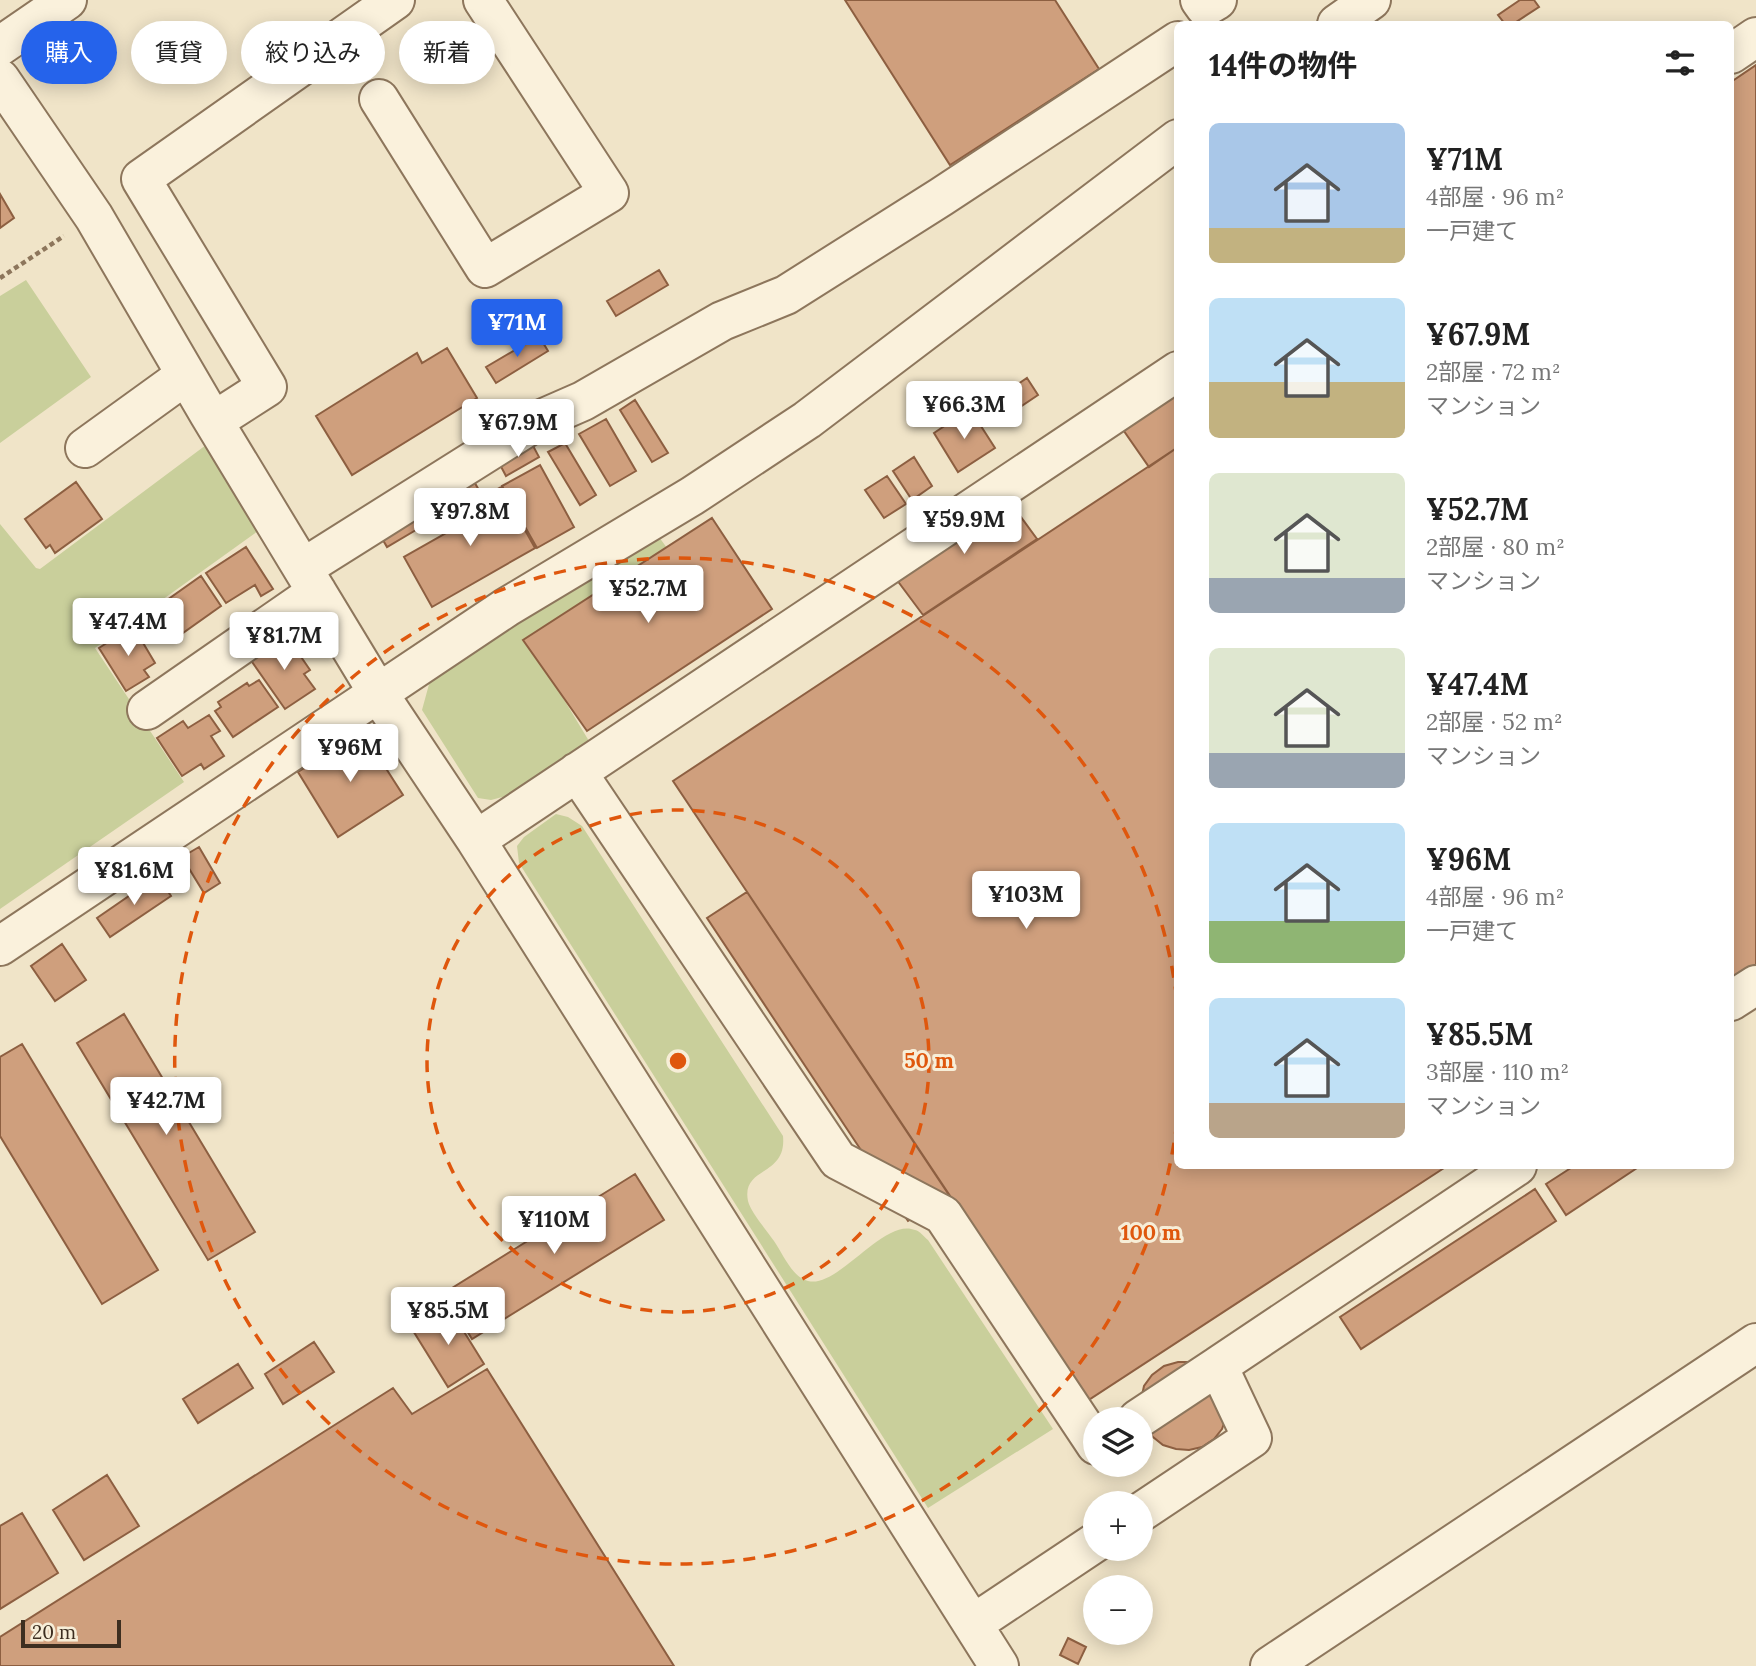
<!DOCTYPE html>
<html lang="ja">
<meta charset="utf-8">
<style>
body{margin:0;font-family:Lora,"Noto Sans JP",serif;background:#f6f6f6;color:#222;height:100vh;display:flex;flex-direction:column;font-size:26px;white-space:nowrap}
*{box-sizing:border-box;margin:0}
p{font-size:23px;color:#767676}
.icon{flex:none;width:38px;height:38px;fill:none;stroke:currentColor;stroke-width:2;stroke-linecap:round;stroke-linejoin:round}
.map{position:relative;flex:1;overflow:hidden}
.panel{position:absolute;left:1174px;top:21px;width:560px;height:1148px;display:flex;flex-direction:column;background:#fff;border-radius:10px;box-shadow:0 4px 18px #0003}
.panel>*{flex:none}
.hud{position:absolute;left:21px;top:21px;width:665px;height:63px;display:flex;gap:14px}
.controls{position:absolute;left:1083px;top:1407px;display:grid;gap:14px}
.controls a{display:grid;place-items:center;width:70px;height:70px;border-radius:50%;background:#fff;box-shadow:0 4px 18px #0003;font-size:35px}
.scale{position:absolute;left:21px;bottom:18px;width:100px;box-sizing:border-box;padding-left:7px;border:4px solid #3d2e20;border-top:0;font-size:19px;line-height:24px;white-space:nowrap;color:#3d2e20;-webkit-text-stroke:5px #f7eed8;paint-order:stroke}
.price{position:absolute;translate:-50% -60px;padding:0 16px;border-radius:7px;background:#fff;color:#222;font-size:23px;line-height:46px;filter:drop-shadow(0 2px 4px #0008)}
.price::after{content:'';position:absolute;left:50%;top:42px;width:21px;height:16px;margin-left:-10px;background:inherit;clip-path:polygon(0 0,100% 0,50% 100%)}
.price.active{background:#2563eb;color:#fff}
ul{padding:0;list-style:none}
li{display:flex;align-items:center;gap:21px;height:175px;padding:0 35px}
li span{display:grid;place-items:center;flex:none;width:196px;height:140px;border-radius:10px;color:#555}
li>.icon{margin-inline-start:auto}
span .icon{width:84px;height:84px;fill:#fffc;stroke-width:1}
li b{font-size:30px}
h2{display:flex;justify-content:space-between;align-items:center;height:84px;padding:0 35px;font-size:30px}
.tag{padding:0 24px;border-radius:32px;background:#fff;box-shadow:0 4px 18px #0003;font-size:24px;line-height:63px}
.tag.active{background:#2563eb;color:#fff}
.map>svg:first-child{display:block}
.green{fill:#c9cf9b}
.building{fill:#cf9f7d;stroke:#8d5f41;stroke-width:2}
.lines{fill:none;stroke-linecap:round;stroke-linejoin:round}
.minor-casing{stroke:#8d765c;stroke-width:42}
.path{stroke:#8d765c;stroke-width:4.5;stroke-dasharray:5 3.5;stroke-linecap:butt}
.minor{stroke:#faf1dc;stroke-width:38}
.ring{fill:none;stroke:#df570d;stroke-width:3.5;stroke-dasharray:12 9}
.centre{fill:#df570d;stroke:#f7eed8;stroke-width:3.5}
.ring-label{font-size:21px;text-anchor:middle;font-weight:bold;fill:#df570d;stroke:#f7eed8;stroke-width:6;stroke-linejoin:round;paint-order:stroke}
</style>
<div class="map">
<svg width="1756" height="1666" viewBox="0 0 1756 1666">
<rect width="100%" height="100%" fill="#f0e4c8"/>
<path class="green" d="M26,280l65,97 -91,66v-147z
M206,445l52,86 -163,117 89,134 -184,127v-385l36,44 4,1z
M659,537l8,11 -139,92 61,101 -83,55 -15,4 -13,-2 -56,-88 9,-33z
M556,814l12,3 14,9 201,310c4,41 -42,30 -35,65 2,10 19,30 26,40 9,13 18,36 34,40 30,8 76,-64 107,-51 5,1 9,7 13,10l125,189 -125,79 -409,-645 -2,-17 7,-9z"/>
<path class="building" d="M845,0h210l44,69 -149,96z
M1520,0h14l5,7 -26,17h-8l-7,-9z
M1756,65v899l-25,16v-898z
M0,194l14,24 -14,10z
M659,270l9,15 -52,31 -9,-15z
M539,336l9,15 -52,32 -10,-16z
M447,348l30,50 -125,77 -36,-59 101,-63 5,10z
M1027,378l11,17 -21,14 -11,-17z
M1178,382v65l-29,20 -32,-46z
M635,400l33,53 -16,9 -32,-52z
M970,409l25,39 -37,24 -24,-39z
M606,419l30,52 -26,15 -31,-52z
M531,442l8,15 -33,19 -8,-15z
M565,443l31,52 -16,10 -32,-53z
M1178,447v719h269l-360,235 -414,-620z
M914,457l18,29 -20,14 -19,-29z
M540,465l34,62 -37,21 -35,-62z
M887,476l19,28 -22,14 -19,-28z
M472,478l8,14 -33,20 -8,-14z
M76,482l26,37 -47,34 -5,-8 -4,3 -21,-29z
M501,487l34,61 -103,59 -28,-50 49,-28 -6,-12z
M1007,498l30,41 -114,76 -32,-43z
M412,512l9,15 -34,20 -8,-14z
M712,518l60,91 -185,122 -64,-91z
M246,547l27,42 -12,7 -6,-11 -29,18 -20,-30z
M201,576l20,30 -48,34 -17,-24 8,-5 -4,-6z
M133,626l22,37 -11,7 5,7 -23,14 -27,-43z
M286,635l24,35 -6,4 11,15 -30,20 -35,-50z
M259,680l19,27 -45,30 -18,-26 6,-4 -3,-5 29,-19 2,3z
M209,715l11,16 -9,5 13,20 -20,13 -3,-5 -19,12 -25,-38 26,-17 5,7z
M362,731l41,64 -65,42 -40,-65z
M199,847l21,36 -16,10 -22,-36z
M158,876l13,20 -61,41 -13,-19z
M747,892l202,303 -41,26 -201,-303z
M62,944l24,36 -31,21 -24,-35z
M124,1014l131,218 -47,28 -131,-217z
M22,1044l136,226 -56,34 -102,-168v-79z
M1574,1166h66l-74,49 -20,-31z
M635,1174l29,46 -192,119 -28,-46z
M1535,1189l21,32 -195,128 -21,-32z
M448,1306l36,58 -36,23 -36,-58z
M314,1342l20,30 -51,32 -18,-30z
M1178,1362h14l35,53 -5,14 -8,10 -12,8 -13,3 -13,-1 -13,-4 -10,-8 -8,-11 -4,-26 3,-14 8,-11 12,-9z
M238,1364l15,24 -55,35 -15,-24z
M487,1369l187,297h-674v-29l393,-249 19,26z
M107,1475l32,51 -55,34 -31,-50z
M22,1513l36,60 -58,36v-83z
M1068,1638l18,9 -8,17 -18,-9z"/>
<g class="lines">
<g class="minor-casing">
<path id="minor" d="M1200,0l5,7 12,-7
M1337,24l34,-24
M0,46l67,-46
M1731,54l25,-17
M0,79l94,138 115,197 169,279 98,147 523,826
M379,99l106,169 124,-75 -126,-193
M214,421l53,-34 -126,-208 254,-179
M85,448l101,-73
M303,568l232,-146 48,-21 139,-80 64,-26 155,-98 237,-156
M147,710l170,-118
M577,772l261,388 105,55 153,230
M476,840l702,-469
M0,946l507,-339 185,-111 115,-76 371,-281
M1731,1001l25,-16
M1138,1419l80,-53
M1141,1512l111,-74 -34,-72 299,-200
M973,1624l123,-82
M1270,1666l486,-323"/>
</g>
<path class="path" d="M0,278l64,-42"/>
<use href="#minor" class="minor"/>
</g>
<g class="ring">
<circle cx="678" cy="1061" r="251"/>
<path d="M1177 1122A503 503 0 1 1 1177 1000"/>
</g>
<circle cx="678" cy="1061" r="10" class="centre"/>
<g class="ring-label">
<text x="929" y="1068">50 m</text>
<text x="1151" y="1240">100 m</text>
</g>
</svg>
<div class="controls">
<a><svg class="icon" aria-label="layers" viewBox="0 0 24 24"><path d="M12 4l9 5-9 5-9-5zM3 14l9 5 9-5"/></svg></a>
<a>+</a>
<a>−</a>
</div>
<div class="scale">20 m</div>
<b class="price active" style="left:517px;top:359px">¥71M</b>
<b class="price" style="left:964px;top:441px">¥66.3M</b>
<b class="price" style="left:518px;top:459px">¥67.9M</b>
<b class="price" style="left:470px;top:548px">¥97.8M</b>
<b class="price" style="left:964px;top:556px">¥59.9M</b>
<b class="price" style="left:648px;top:625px">¥52.7M</b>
<b class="price" style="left:128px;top:658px">¥47.4M</b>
<b class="price" style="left:284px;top:672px">¥81.7M</b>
<b class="price" style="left:350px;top:784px">¥96M</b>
<b class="price" style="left:134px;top:907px">¥81.6M</b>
<b class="price" style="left:1026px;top:931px">¥103M</b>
<b class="price" style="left:166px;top:1137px">¥42.7M</b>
<b class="price" style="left:554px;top:1256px">¥110M</b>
<b class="price" style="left:448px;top:1347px">¥85.5M</b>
<div class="hud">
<a class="tag active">購入</a>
<a class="tag">賃貸</a>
<a class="tag">絞り込み</a>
<a class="tag">新着</a>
</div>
<section class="panel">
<h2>14件の物件<svg class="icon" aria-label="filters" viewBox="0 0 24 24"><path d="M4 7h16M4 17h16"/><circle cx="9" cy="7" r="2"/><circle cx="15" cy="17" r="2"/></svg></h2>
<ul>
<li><span style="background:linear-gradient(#a9c7e8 75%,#c2b280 0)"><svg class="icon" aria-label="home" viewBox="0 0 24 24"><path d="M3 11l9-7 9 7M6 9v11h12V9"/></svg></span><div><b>¥71M</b><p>4部屋 · 96 m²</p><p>一戸建て</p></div></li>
<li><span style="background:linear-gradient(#bfe0f5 60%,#c2b280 0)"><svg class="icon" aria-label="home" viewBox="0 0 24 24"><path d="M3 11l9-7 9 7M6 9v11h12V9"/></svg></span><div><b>¥67.9M</b><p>2部屋 · 72 m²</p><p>マンション</p></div></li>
<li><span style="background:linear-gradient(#dfe7d0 75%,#9aa5b1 0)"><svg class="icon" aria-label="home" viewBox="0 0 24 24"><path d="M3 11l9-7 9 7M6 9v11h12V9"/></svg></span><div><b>¥52.7M</b><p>2部屋 · 80 m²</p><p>マンション</p></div></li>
<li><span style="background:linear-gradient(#dfe7d0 75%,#9aa5b1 0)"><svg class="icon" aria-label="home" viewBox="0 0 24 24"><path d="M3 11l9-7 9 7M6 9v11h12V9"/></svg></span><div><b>¥47.4M</b><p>2部屋 · 52 m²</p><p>マンション</p></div></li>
<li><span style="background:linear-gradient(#bfe0f5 70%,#8fb573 0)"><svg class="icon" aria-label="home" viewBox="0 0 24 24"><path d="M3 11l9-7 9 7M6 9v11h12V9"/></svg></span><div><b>¥96M</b><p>4部屋 · 96 m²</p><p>一戸建て</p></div></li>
<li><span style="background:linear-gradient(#bfe0f5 75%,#b9a48a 0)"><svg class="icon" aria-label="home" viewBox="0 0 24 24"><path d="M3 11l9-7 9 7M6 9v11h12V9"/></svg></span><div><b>¥85.5M</b><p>3部屋 · 110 m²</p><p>マンション</p></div></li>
</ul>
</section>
</div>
